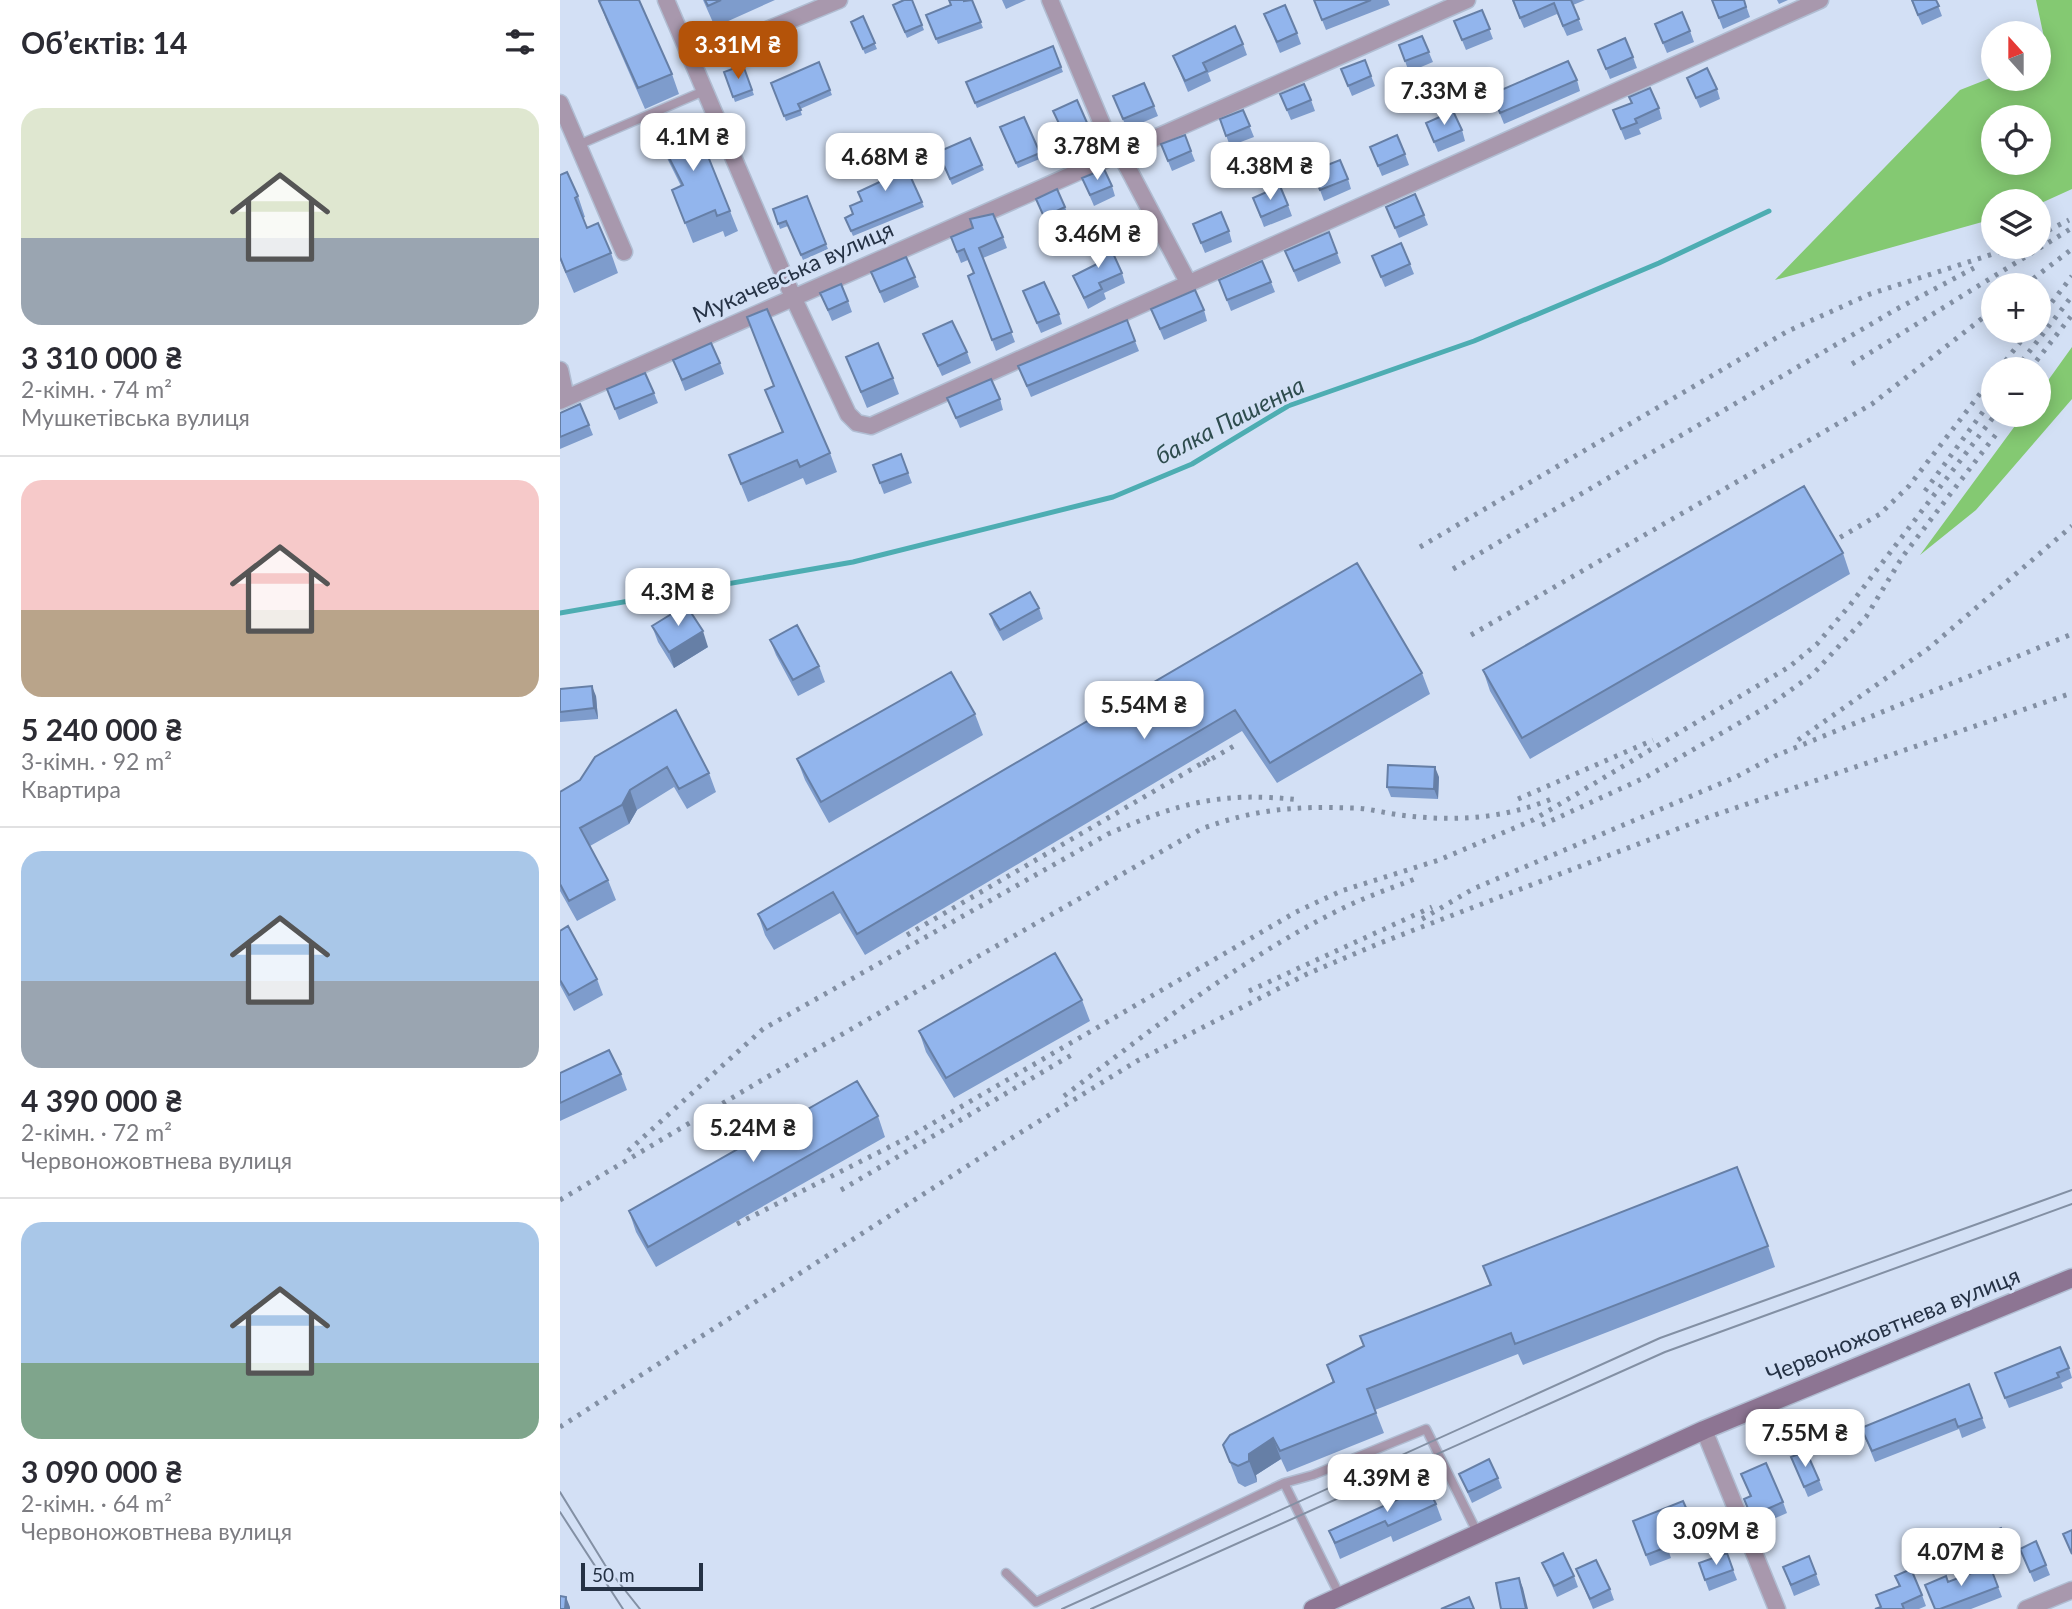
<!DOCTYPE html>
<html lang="uk">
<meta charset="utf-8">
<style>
body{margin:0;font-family:Lato,sans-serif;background:#f2f2f3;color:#2b2b33;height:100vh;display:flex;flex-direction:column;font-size:26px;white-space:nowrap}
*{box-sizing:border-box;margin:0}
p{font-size:23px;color:#7c7c81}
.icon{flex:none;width:38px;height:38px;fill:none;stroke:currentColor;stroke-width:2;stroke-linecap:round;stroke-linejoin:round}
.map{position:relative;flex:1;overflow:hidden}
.side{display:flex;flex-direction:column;background:#fff;width:560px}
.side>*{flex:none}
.needle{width:46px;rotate:339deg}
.buttons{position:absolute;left:1421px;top:21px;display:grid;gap:14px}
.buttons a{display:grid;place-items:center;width:70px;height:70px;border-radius:50%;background:#fff;box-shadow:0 4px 18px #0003;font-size:35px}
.scale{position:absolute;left:21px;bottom:18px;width:122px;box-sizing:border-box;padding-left:7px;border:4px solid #253245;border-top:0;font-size:19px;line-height:24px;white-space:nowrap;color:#253245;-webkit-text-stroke:5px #d3e0f5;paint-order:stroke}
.price{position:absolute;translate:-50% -60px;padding:0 16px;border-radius:14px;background:#fff;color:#222;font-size:23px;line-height:46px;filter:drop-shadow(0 2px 4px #0008)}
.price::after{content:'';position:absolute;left:50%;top:42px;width:21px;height:16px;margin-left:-10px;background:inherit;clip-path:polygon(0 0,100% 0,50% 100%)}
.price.active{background:#b45309;color:#fff}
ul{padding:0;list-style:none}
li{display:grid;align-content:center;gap:14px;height:371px;padding:0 21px}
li+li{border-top:2px solid #e1e1e2}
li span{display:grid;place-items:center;height:217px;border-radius:21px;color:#555}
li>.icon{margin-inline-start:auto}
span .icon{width:126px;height:126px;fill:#fffc;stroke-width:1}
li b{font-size:30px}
h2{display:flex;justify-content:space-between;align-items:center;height:84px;padding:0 21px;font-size:30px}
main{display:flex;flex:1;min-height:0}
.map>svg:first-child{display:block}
.green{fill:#84c972;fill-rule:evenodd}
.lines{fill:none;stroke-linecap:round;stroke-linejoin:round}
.stream{stroke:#4dadb2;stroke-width:5}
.service-casing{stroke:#b0bdd2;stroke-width:11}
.minor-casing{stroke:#b0bdd2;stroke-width:19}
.secondary-casing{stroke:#b0bdd2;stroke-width:21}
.service{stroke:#a898ad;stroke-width:8}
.minor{stroke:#a898ad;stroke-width:16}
.secondary{stroke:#8d7593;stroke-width:18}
.tram{stroke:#8390a4;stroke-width:2}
.rail{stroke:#8390a4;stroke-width:5;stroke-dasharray:3.5 7;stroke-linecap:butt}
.wall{fill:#7e9ccc}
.shaded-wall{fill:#667fa6}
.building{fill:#92b5ed;stroke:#667fa6;stroke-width:2}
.labels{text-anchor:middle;stroke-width:6;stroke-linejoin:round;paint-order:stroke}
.street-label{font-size:23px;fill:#253245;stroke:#d3e0f5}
.water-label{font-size:24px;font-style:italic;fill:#2e4c4e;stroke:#d3e0f5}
</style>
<main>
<section class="side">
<h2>Об’єктів: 14<svg class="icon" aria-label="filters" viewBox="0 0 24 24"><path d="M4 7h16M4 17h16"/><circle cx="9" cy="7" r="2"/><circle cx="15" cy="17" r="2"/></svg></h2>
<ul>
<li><span style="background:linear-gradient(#dfe7d0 60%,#9aa5b1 0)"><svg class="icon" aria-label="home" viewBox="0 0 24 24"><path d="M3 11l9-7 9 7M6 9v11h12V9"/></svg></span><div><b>3 310 000 ₴</b><p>2-кімн. · 74 m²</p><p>Мушкетівська вулиця</p></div></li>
<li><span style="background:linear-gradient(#f6c9c9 60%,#b9a48a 0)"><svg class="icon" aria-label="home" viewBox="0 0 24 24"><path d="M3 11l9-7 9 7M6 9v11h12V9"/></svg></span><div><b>5 240 000 ₴</b><p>3-кімн. · 92 m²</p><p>Квартира</p></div></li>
<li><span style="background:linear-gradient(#a9c7e8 60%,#9aa5b1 0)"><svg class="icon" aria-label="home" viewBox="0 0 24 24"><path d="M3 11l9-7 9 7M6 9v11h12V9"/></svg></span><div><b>4 390 000 ₴</b><p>2-кімн. · 72 m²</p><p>Червоножовтнева вулиця</p></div></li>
<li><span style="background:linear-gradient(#a9c7e8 65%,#7fa58c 0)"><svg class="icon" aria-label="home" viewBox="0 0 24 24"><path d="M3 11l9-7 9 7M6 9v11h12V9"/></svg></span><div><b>3 090 000 ₴</b><p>2-кімн. · 64 m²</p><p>Червоножовтнева вулиця</p></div></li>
</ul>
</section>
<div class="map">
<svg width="1512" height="1609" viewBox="0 0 1512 1609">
<rect width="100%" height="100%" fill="#d3e0f5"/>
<path class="green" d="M1476,0h36v189l-33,15v-3h-46v18l-218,61 185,-190 33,-13 46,2v-19l9,-4zM1433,117h46v46h-46z
M1512,347v52l-96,111 -56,45 103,-140h16v-22z"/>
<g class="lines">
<path class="stream" d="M0,613l293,-51 260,-65 79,-33 96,-58 186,-65 185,-78 110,-52"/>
<g class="service-casing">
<path id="service" d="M18,145l126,-54
M724,1483l29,-8 113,-46 51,103
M446,1573l30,29 248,-119 56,113"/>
</g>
<g class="minor-casing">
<path id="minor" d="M106,0l127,297 55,117 9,9 14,3 949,-426
M490,0l58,138 12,15 69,131
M132,61l147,-61
M0,103l64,149
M0,370l6,28
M0,401l907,-401
M1144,1430l73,179
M1466,1609l46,-19"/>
</g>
<g class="secondary-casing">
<path id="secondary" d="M753,1609l391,-179 368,-152"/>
</g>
<use href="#service" class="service"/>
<use href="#minor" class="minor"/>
<use href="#secondary" class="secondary"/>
<path class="tram" d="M0,1492l45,73 35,44
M0,1512l63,97
M502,1609l598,-271 412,-148
M531,1609l574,-257 407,-148"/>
<path class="rail" d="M1479,235l30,-15
M1465,285l47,-36
M1479,319l33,-43
M1292,364l220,-136
M1439,369l30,-38
M1456,369l56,-73
M1470,369l42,-54
M1365,491l68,-93
M860,547l368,-216 82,-37 138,-45
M1262,548l58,-34 29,-28 84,-109
M893,569l442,-259 79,-42
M911,635l401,-231 121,-94
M1238,740l131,-92 143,-122
M643,764l36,-21
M958,799l135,-59
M982,825l104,-48 124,-72 43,-31 53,-57 37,-61 94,-123
M862,919l51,-30 263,-112 39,-21 297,-122
M347,935l304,-177
M689,991l183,-84
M504,1096c87,-66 174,-135 271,-184 27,-14 57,-24 85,-35
M68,1151l135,-122 345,-195c71,-31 113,-43 192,-34
M281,1190l234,-137
M0,1200l202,-120 439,-251c54,-20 93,-23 151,-21 16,0 32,5 48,7 54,7 106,4 156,-18
M177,1224l172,-87 387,-225 45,-21 98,-31 94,-40 256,-153 28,-23 33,-39 145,-190
M0,1427l437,-280 140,-86 170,-87 73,-31 326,-125 366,-125"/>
</g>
<path class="wall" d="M143,0h72l-60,27z
M352,0l12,30 -17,8 -14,-33z
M412,0l11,28 -45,16 -12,-29 38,-14z
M442,0h24l-20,9z
M754,0h74l2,5 -64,25z
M952,0h73l-12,5 10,25 -16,6 -10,-22 -33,14z
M1152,0h32l6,17 -27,12z
M1217,0h11l-9,4z
M1351,0h25l6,16 -20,9z
M39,1l73,73 7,20 -34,15 -38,-87z
M922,10l11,29 -27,11 -12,-29z
M704,14l33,19 4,11 -21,9z
M303,16l14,33 -12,5 -14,-32z
M1095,24l35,7 4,11 -27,11z
M862,36l11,26 -24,10 -10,-27z
M683,44l4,11 -39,18 3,8 -23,11 -15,-36z
M493,46l10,26 -86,36 -11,-26z
M1038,50l35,7 4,11 -27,11z
M805,60l10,26 -23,10 -11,-27z
M259,62l13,33 -32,14 2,6 -16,6 -15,-38z
M183,65l11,30 -19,7 -11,-30z
M1127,78l30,11 3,10 -20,9z
M1017,80l3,11 -76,33 -12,-30z
M720,94l31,6 4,11 -24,9z
M553,96l41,10 4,10 -31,13z
M517,100l13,30 -24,9 -13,-28z
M1071,103l28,5 3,11 -23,10 2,5 -16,6 -12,-30z
M683,110l11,27 -24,9 -10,-27z
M866,123l36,7 3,11 -27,11z
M442,133l38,20 2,5 -24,10z
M97,134l73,77 8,20 -13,6 -2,-6 -30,12 -21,-53 9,-4 -16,-32z
M410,138l14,32 -32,15 -14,-33z
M601,144l30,7 4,10 -23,10z
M810,147l35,7 4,11 -27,11z
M753,171l35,8 3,10 -27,12z
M0,175l18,21 7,21 -2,1 4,10 24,25 7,20 -44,20 -14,-33z
M522,178l30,8 3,10 -21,10z
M247,196l21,53 -25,11 -15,-34 -8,3 -7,-20z
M693,198l35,7 4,11 -28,11z
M476,199l29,8 4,11 -21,9z
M362,202l2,5 -71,29 -8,-18z
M826,207l38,8 4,10 -29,13z
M633,224l36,7 3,11 -27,11z
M391,237h52l4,11 -24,10 32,84 -19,9 -28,-75 6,-3 -6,-13 -7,3z
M529,248l33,25 3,10 -21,10 2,6 -18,10 -15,-33 23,-11z
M725,251l52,2 4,10 -43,19z
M812,256l38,8 4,10 -29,13z
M311,272l44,5 4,10 -35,16z
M659,280l52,2 4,10 -44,19z
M463,291l36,23 3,10 -21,9z
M260,293l28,8 4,11 -20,9z
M591,309l53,1 3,11 -43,19z
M187,317l83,136 7,19 -31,13 -3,-7 -55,24 -19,-47 53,-23 -17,-42 9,-4z
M363,334l44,18 4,11 -29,13z
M575,341l4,10 -108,46 -13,-31z
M286,357l47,21 6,16 -32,14z
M113,360l47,3 4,11 -39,17z
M47,389l47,4 4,10 -39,17z
M387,398l53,1 3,11 -43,18z
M0,413l29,12 4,10 -33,14z
M341,454l11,29 -28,11 -11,-29z
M1283,553l7,21 -320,185 -40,-68 -7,-21z
M797,563l65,110 8,21 -153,89 -35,-52 -377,224 -25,-42 -66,37 -9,-15 -7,-21z
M479,608l4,11 -40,22 -9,-16 -4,-11z
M92,626l56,21 -34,21 -16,-26z
M210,640l49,26 6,16 -27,14 -22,-41z
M0,689l36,7 2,23 -38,3z
M415,714l8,21 -154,88 -24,-43 -8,-21z
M35,757l114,16 7,19 -29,17 -13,-22 -37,23 -8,14 -39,22 18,34 8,20 -39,21 -17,-30v-99l20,-12z
M879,777l-1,22 -47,-2 -4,-10z
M0,931l37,48 6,16 -29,16 -14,-26z
M522,1000l8,21 -136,77 -28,-46 -7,-21z
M0,1073l61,1 6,16 -67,31z
M318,1116l7,21 -229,130 -20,-35 -7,-21z
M1208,1246l7,21 -252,98 -5,-11 -143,56 9,23 -97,39 -6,-13 -25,16 1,7 -12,5 -7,-4 -15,-38 110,-62 -6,-18 163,-79 -7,-20z
M1509,1368l3,10 -11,5 2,5 -54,20 -14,-35z
M1409,1384l17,44 -24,10 -3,-9 -84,33 -14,-34z
M1231,1457l28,23 4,10 -15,7z
M899,1474l39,4 4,10 -30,15z
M1181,1474l42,28 4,11 -32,14 -11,-28 6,-3z
M876,1504l6,16 -49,22 -2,-6 -51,23 -11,-28z
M1073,1521l62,7 4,10 -30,14 2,6 -21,8z
M1424,1535l27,17 4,11 -17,7z
M1460,1549l26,16 4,10 -16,7z
M982,1563l32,13 4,11 -21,10z
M1139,1563l34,7 4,10 -28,11z
M1430,1566l12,31 -31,12h-37l14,-27z
M1223,1567l33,7 4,11 -26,11z
M1016,1569l34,20 4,11 -21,9z
M1335,1576l27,19 4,11 -7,3h-44l5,-2 19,-21z"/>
<path class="shaded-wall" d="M143,631l5,16 -34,21 -5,-16z
M32,686l4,10 2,23 -4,-11z
M875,767l4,10 -1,22 -4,-10z
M70,790l7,20 -8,14 -7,-19z
M713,1438l8,21 -25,16 1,7 -8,-21v-7z
M959,1578l4,10 5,21h-2z
M6,1597l4,10v2h-5z"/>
<path class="building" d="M42,0h37l33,74 -34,14 -39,-87z
M145,0h16l-13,6z
M344,0h8l10,25 -17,7 -12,-27z
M389,0h15v1l8,-1 9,22 -45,17 -10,-24 25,-10z
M754,0h57l-49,20z
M953,0h58l8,19 -16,7 -9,-23 -34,15z
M1152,0h32l2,7 -27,11z
M1352,0h24l3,6 -21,9z
M725,5l12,28 -20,9 -13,-28z
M922,10l8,19 -28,11 -8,-19z
M1122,12l8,19 -27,12 -8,-19z
M303,16l12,27 -12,6 -12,-27z
M675,26l8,18 -40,19 4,8 -22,10 -12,-25z
M862,36l7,16 -24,9 -6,-16z
M1065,38l8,19 -27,12 -8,-19z
M493,46l8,21 -86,36 -9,-21z
M805,60l6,16 -23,10 -7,-17z
M1008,61l9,19 -77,33 -8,-19z
M259,62l11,28 -32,14 3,6 -17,6 -13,-33z
M183,65l9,25 -19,7 -9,-25z
M1147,68l10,21 -21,9 -9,-20z
M584,83l10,23 -31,13 -10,-23z
M744,84l7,16 -24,10 -7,-16z
M1090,88l9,20 -24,11 2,4 -16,6 -8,-19 19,-7 -3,-6z
M517,100l11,25 -24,9 -11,-23z
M683,110l7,16 -24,10 -6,-17z
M893,111l9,19 -28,12 -8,-19z
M464,117l16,36 -24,10 -16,-36z
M133,119l37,92 -13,5 -2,-6 -30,13 -13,-33 11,-5 -26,-51z
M625,135l6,16 -23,10 -7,-17z
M837,135l8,19 -27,12 -8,-19z
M410,138l12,27 -32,14 -12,-27z
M338,149l24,53 -71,29 -6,-13 8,-4 -3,-8 12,-5 -4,-9 28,-13 -10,-21z
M780,160l8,19 -28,11 -8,-19z
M544,169l8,17 -22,9 -8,-17z
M7,172l11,24 -3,2 12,30 11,-5 13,30 -45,19 -6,-15v-82z
M720,186l8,19 -27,12 -8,-19z
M497,189l8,18 -21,10 -8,-18z
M855,194l9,21 -29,13 -9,-21z
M247,196l19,48 -25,11 -15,-34 -8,3 -5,-15z
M661,212l8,19 -28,12 -8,-19z
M433,214l10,23 -24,11 33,84 -20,8 -24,-64 6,-3 -10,-24 -7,3 -6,-15 22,-9 -3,-9z
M769,232l8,21 -43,18 -9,-20z
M547,240l15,33 -23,10 3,6 -18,9 -11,-22 24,-12 -8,-16z
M841,243l9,21 -29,13 -9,-21z
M346,257l9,20 -35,15 -9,-20z
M702,261l9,21 -44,18 -8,-20z
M484,282l15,32 -22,9 -14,-32z
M281,284l7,17 -20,9 -8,-17z
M635,290l9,20 -44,19 -9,-20z
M207,309l63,144 -30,14 -3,-7 -56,24 -12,-29 54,-23 -18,-42 9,-4 -27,-69z
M567,320l8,21 -108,45 -9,-20z
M392,321l15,31 -29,14 -15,-32z
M151,343l9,20 -38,17 -9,-20z
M318,343l15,35 -32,14 -15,-35z
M85,373l9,20 -39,16 -8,-20z
M431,379l9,20 -44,19 -9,-20z
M20,404l9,21 -29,12v-24z
M341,454l7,19 -28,10 -7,-18z
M1244,486l39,67 -321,185 -39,-68z
M797,563l65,110 -152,90 -35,-53 -378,224 -24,-42 -66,38 -9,-16z
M470,592l9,16 -39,22 -10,-16z
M126,605l17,26 -34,21 -17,-26z
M237,625l22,41 -26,14 -23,-40z
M391,672l24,42 -154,88 -24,-43z
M32,686l2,22 -34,4v-23z
M116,710l33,63 -30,16 -12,-22 -37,23 -8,15 -42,23 28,52 -39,21 -9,-17v-92l20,-12 15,-23z
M828,765l47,2 -1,22 -47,-2z
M8,926l29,53 -28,16 -9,-15v-49z
M495,953l27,47 -136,78 -27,-47z
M49,1050l12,24 -61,29v-30z
M297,1081l21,35 -230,131 -19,-36z
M1177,1167l31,79 -253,98 -4,-11 -144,56 9,24 -96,38 -7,-13 -24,16v7l-11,5 -8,-4 -7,-17 7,-10 104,-53 -7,-17 37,-19 -4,-10 131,-51 -8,-19z
M1500,1347l9,21 -12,5 2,4 -54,21 -10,-25z
M1409,1384l13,34 -24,9 -3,-8 -83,32 -11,-23z
M1246,1451l13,29 -15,7 -13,-30z
M929,1459l9,19 -30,14 -9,-18z
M1206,1463l17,39 -32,14 -7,-17 7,-3 -10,-22z
M867,1486l9,18 -48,22 -3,-5 -50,22 -6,-12z
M1123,1501l12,27 -30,13 2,6 -21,8 -13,-34z
M1441,1528l10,24 -17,8 -10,-25z
M1512,1530v24l-9,-20z
M1476,1541l10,24 -16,7 -10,-23z
M1003,1553l11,23 -20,10 -12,-23z
M1167,1553l6,17 -28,10 -6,-17z
M1249,1556l7,18 -25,11 -8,-18z
M1036,1560l14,29 -20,10 -14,-30z
M1430,1566l8,21 -58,22h-5l-10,-24 21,-9 2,6z
M1351,1569l11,26 -20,9 2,5h-29l6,-2 -5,-12 24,-9 -5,-10z
M959,1578l7,31h-25l-5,-26z
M0,1596l6,1 -1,12h-5z
M909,1597l5,12h-33z"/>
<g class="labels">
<g class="street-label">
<text transform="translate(233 272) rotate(-24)" y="8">Мукачевська вулиця</text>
<text transform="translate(1333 1325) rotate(-22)" y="8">Червоножовтнева вулиця</text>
</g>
<g class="water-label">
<text transform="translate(670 421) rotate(-27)" y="8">балка Пашенна</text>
</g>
</g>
</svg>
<div class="buttons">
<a><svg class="needle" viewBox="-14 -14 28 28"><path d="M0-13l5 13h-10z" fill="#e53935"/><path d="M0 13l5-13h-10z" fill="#7c7c81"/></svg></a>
<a><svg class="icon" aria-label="locate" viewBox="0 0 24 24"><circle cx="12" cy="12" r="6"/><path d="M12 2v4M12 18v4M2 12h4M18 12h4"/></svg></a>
<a><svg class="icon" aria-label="layers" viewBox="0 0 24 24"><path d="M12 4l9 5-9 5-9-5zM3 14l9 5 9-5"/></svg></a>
<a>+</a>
<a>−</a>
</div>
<div class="scale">50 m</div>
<b class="price active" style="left:178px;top:81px">3.31M ₴</b>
<b class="price" style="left:884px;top:127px">7.33M ₴</b>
<b class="price" style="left:133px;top:173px">4.1M ₴</b>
<b class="price" style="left:537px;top:182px">3.78M ₴</b>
<b class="price" style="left:325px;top:193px">4.68M ₴</b>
<b class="price" style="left:710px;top:202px">4.38M ₴</b>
<b class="price" style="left:538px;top:270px">3.46M ₴</b>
<b class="price" style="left:118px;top:628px">4.3M ₴</b>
<b class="price" style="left:584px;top:741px">5.54M ₴</b>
<b class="price" style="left:193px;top:1164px">5.24M ₴</b>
<b class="price" style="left:1245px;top:1469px">7.55M ₴</b>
<b class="price" style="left:827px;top:1514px">4.39M ₴</b>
<b class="price" style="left:1156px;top:1567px">3.09M ₴</b>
<b class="price" style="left:1401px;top:1588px">4.07M ₴</b>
</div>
</main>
